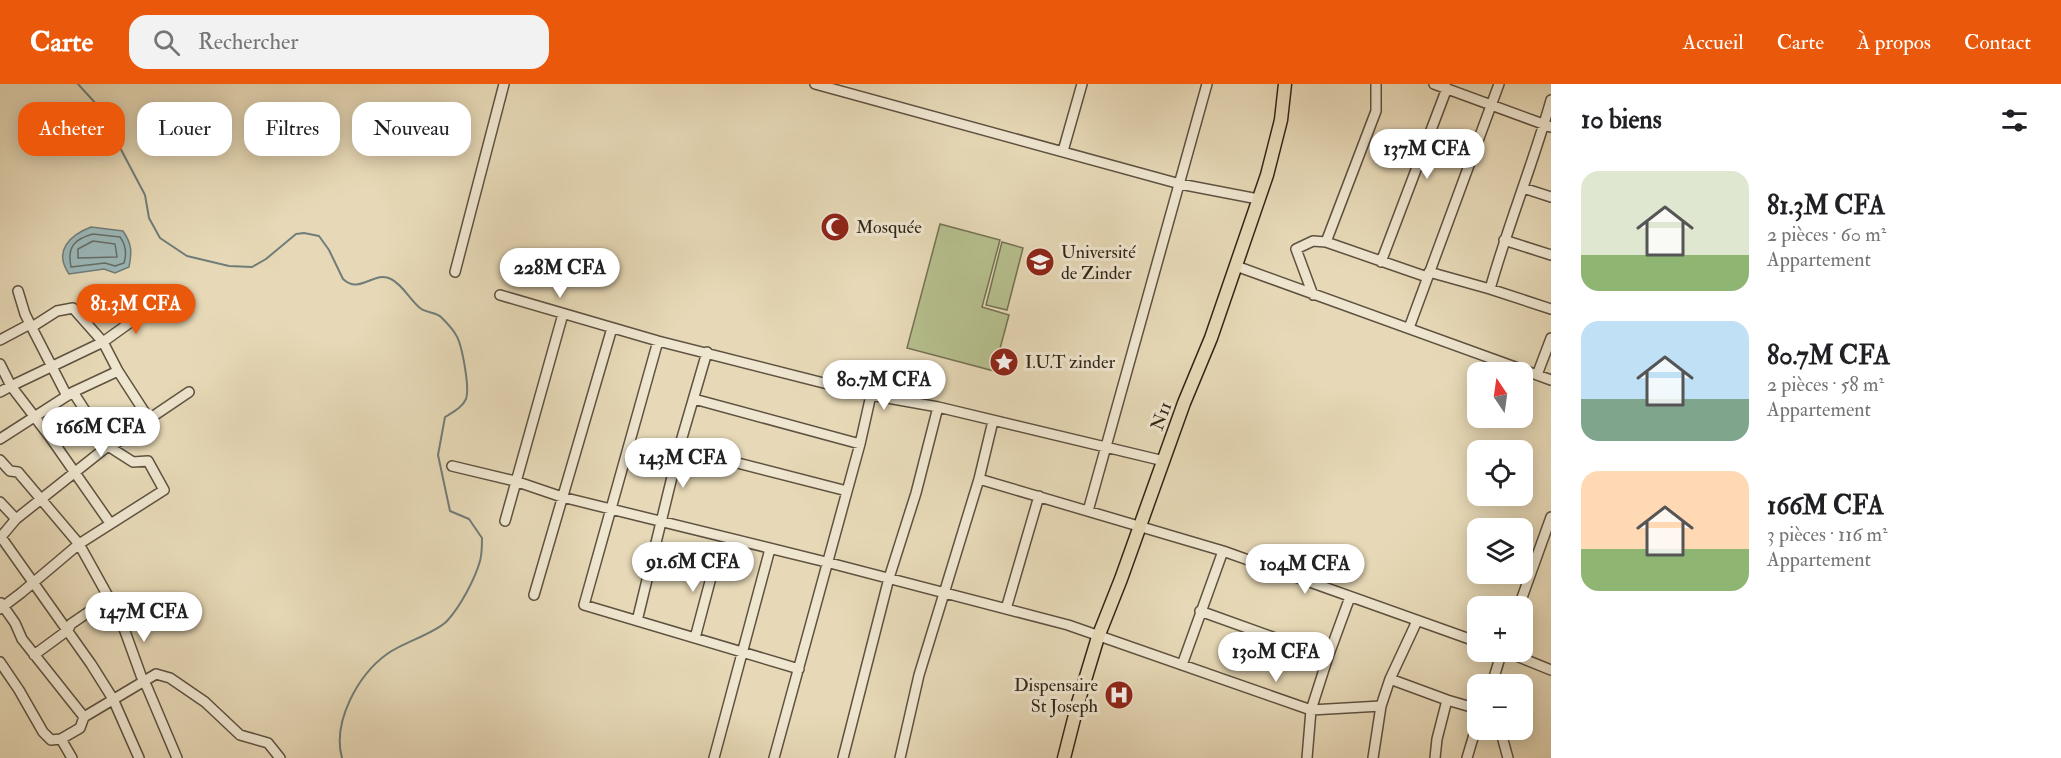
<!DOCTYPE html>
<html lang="fr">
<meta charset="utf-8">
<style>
body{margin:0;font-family:"IM FELL Double Pica",serif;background:#f2f2f2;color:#202124;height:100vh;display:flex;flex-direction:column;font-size:22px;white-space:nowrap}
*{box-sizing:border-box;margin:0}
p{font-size:20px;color:#757577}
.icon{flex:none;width:33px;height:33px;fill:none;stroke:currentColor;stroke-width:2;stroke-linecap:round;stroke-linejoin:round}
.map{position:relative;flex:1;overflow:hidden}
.drawer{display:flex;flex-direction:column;background:#fff;width:510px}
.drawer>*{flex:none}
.guide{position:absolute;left:18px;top:18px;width:570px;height:54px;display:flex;gap:12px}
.needle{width:39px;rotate:347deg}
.controls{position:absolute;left:1467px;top:278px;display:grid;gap:12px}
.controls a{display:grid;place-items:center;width:66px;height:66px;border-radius:12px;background:#fff;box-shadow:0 3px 15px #0003;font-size:30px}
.price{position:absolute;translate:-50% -51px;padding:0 14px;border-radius:21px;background:#fff;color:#222;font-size:20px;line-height:39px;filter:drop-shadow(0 2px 3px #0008)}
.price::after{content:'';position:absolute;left:50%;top:36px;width:18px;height:14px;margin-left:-9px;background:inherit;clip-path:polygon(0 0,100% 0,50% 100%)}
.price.on{background:#ea580c;color:#fff}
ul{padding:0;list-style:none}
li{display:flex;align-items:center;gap:18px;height:150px;padding:0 30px}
li span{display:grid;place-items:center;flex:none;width:168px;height:120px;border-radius:18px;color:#555}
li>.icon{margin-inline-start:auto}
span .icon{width:72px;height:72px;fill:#fffc;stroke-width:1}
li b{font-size:26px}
h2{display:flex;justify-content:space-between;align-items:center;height:72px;padding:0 30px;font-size:26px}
.pill{padding:0 21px;border-radius:18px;background:#fff;box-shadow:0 3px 15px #0003;font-size:21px;line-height:54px}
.pill.on{background:#ea580c;color:#fff}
header{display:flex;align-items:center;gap:36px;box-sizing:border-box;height:84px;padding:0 30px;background:#ea580c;color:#fff}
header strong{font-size:28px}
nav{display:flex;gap:33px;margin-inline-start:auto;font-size:21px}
.search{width:420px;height:54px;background:#f2f2f2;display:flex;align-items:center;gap:15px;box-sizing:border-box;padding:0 21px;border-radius:18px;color:#757577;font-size:22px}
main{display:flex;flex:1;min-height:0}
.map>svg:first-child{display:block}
.green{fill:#b6bf8e;stroke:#737253;stroke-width:1.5}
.water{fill:#9bb8b9;stroke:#707d79;stroke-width:1.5}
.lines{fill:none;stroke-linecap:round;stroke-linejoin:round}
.shore{stroke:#666e68;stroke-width:1.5}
.stream{stroke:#707d79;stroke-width:2}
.minor-casing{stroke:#5e5240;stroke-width:12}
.major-casing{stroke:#302518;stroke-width:15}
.minor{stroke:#efe6d0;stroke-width:9}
.major{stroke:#e7d9b7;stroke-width:12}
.labels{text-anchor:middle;stroke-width:6;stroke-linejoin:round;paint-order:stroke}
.poi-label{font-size:18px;fill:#302518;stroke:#efe6d0;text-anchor:start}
.street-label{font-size:18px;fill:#302518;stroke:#efe6d0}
</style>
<header>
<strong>Carte</strong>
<div class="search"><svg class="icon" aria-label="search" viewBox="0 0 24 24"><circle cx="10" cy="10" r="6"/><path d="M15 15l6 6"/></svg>Rechercher</div>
<nav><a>Accueil</a><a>Carte</a><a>À propos</a><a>Contact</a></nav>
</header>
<main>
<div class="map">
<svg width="1551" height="674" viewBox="0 0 1551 674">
<rect width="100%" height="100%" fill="#e7d9b7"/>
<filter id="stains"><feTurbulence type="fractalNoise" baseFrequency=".00333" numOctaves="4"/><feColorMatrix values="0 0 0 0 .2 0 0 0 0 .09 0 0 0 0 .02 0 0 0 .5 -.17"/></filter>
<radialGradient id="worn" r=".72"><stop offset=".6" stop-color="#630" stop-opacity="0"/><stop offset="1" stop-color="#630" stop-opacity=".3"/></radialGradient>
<path class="green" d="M940,140l60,16 -18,67 27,8 -15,56 -87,-23z
M1002,158l21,6 -16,62 -21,-5z"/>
<path class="water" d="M91,143l32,4c9,13 9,21 6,36l-14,6 -11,-4 -35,5c-16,-23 1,-39 22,-47z"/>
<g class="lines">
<path class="shore" d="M93,150l27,3c6,8 7,16 4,26l-9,3 -10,-3 -34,4c-4,-20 3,-28 22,-33z
M93,157l22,3 2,13 -39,1v-9z"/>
<path class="stream" d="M78,0l20,22 47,89 4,23 11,20 27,18 42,10 23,1 14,-8 30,-25 8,-1 15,3 10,14 14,29c17,16 31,-9 48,0 12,6 19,21 29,29 6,5 16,4 21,9 5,5 12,12 15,18 6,9 14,53 10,64 -4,9 -13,13 -21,18l-7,38 12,56 19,8 13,19c0,7 0,16 -2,23 -5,18 -20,46 -33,60 -11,12 -45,22 -60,33 -29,21 -55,68 -45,104"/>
<g class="minor-casing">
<path id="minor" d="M815,0l365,100 78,15
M1434,0l117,43
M1063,67l19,-67
M1523,104l28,9
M1504,156l47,15
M1326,158l50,-131v-27
M1381,178l66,-174
M1236,182l315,114
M455,188l49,-188
M1429,188l61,17 61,20
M1490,205c18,-64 43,-125 61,-189
M18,207l7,23 5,10
M500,211l158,46 213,54 67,12 226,54
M1313,211l-17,-46 17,-8 13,1 101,35
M32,243l25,-16 16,-3 30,34 15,29 31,48
M1409,244l90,-244
M0,256l30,-16 37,72
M658,257l-74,264 215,64
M0,280l11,22 92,-44 50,-36
M1537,291l14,-37
M0,308l11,-6 39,51 60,86
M694,315l166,45
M0,355l73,-47 45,-21
M679,364l168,43
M0,376l10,11 8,1 61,72 30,54 9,14 25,69 4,6 30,71
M452,382l63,15 47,16 264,65 242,63 243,85 70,-4 9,-27 27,-58
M979,395l244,72 255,91
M0,418l16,17
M1088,427l119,-427
M505,437l58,-207
M1,453l90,127 22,35 26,59
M0,454l16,-19 92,-73 6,-1 35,-26 40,-27
M534,511l78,-267
M1,519l14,20 7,16 62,78
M1519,522l32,-89
M0,525l21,-16 58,-49 85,-54 -16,-29 -15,1 -25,-16 -35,-54
M1006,525l33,-113
M1200,527l128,46 -17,53 -4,48
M637,537l42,-173 28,-96
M695,554l22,-83
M1504,567l47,19
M34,571l34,-25 3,-6 38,-26
M1328,573l22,-60
M0,578l19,28 24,42 8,8 10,-1 11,19
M1182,581l41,-114
M1390,595l57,21 31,9
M1492,600l10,-33
M1500,645l8,29
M61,655l19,-11 4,-11 72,-43 14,4 35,24 35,33 28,8 12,15
M714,674l56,-209
M774,674l86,-314 11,-49
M843,674l46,-180 27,-85 22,-86
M900,674l19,-83 60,-196 14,-58
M1373,674l8,-52
M1435,674l2,-19 10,-39
M1467,674l11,-37"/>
</g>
<g class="major-casing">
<path id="major" d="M1064,674l14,-55 20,-66 23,-58 63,-176 27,-65 56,-163 14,-55 4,-36"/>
</g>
<use href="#minor" class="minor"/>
<use href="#major" class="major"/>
</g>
<defs>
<g id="mosque-disc" transform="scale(1.5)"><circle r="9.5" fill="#8f2418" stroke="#efe6d0"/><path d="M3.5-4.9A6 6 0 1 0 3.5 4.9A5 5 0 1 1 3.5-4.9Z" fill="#fff"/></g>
<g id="university-disc" transform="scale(1.5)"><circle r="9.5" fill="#8f2418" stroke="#efe6d0"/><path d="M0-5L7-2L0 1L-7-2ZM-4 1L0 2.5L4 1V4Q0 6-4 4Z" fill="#fff"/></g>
<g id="sight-disc" transform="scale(1.5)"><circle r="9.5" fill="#8f2418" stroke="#efe6d0"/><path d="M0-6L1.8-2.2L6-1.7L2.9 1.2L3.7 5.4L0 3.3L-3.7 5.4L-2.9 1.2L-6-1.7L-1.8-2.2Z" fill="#fff"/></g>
<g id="hospital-disc" transform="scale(1.5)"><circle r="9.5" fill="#8f2418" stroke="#efe6d0"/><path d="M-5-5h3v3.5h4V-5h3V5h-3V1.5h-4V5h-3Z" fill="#fff"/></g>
</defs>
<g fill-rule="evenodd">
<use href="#mosque-disc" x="835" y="143"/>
<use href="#university-disc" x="1040" y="178"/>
<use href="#sight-disc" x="1004" y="278"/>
<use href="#hospital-disc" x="1119" y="611"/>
</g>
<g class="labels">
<g class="poi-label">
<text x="856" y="149">Mosquée</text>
<text x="1061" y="174">Université<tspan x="1061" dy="21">de Zinder</tspan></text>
<text x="1025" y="284">I.U.T zinder</text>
<text x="1098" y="607" text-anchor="end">Dispensaire<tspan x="1098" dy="21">St Joseph</tspan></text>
</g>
<g class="street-label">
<text transform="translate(1161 332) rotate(-70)" y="6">N11</text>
</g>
</g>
<rect width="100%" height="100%" filter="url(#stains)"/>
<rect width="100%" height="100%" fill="url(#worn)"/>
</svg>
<div class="controls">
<a><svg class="needle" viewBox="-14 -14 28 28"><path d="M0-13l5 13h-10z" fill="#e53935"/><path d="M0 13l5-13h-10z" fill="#757577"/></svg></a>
<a><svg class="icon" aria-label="locate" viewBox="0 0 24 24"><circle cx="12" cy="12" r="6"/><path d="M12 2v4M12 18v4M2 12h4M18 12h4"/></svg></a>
<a><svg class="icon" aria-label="layers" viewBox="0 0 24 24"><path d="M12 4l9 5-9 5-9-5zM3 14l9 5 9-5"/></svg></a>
<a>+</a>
<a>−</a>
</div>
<b class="price" style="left:1427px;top:96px">137M CFA</b>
<b class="price" style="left:560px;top:215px">228M CFA</b>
<b class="price on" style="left:136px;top:251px">81.3M CFA</b>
<b class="price" style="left:884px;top:327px">80.7M CFA</b>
<b class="price" style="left:101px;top:374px">166M CFA</b>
<b class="price" style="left:683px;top:405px">143M CFA</b>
<b class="price" style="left:693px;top:509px">91.6M CFA</b>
<b class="price" style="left:1305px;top:511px">104M CFA</b>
<b class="price" style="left:144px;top:559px">147M CFA</b>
<b class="price" style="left:1276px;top:599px">130M CFA</b>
<div class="guide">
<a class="pill on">Acheter</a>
<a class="pill">Louer</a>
<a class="pill">Filtres</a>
<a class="pill">Nouveau</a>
</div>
</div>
<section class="drawer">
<h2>10 biens<svg class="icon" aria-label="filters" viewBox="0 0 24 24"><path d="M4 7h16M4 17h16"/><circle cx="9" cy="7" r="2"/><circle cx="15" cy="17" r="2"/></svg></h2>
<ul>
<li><span style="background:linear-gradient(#dfe7d0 70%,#8fb573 0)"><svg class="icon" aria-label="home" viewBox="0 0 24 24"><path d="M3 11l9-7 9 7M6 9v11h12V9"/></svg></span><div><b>81.3M CFA</b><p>2 pièces · 60 m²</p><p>Appartement</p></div></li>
<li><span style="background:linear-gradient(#bfe0f5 65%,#7fa58c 0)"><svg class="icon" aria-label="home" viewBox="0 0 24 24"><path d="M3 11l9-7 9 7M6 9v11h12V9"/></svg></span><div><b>80.7M CFA</b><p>2 pièces · 58 m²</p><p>Appartement</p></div></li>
<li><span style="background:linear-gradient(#ffd9b3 65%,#8fb573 0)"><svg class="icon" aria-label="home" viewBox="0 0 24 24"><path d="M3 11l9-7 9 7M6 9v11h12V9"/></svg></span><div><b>166M CFA</b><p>3 pièces · 116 m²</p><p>Appartement</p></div></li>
</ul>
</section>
</main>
